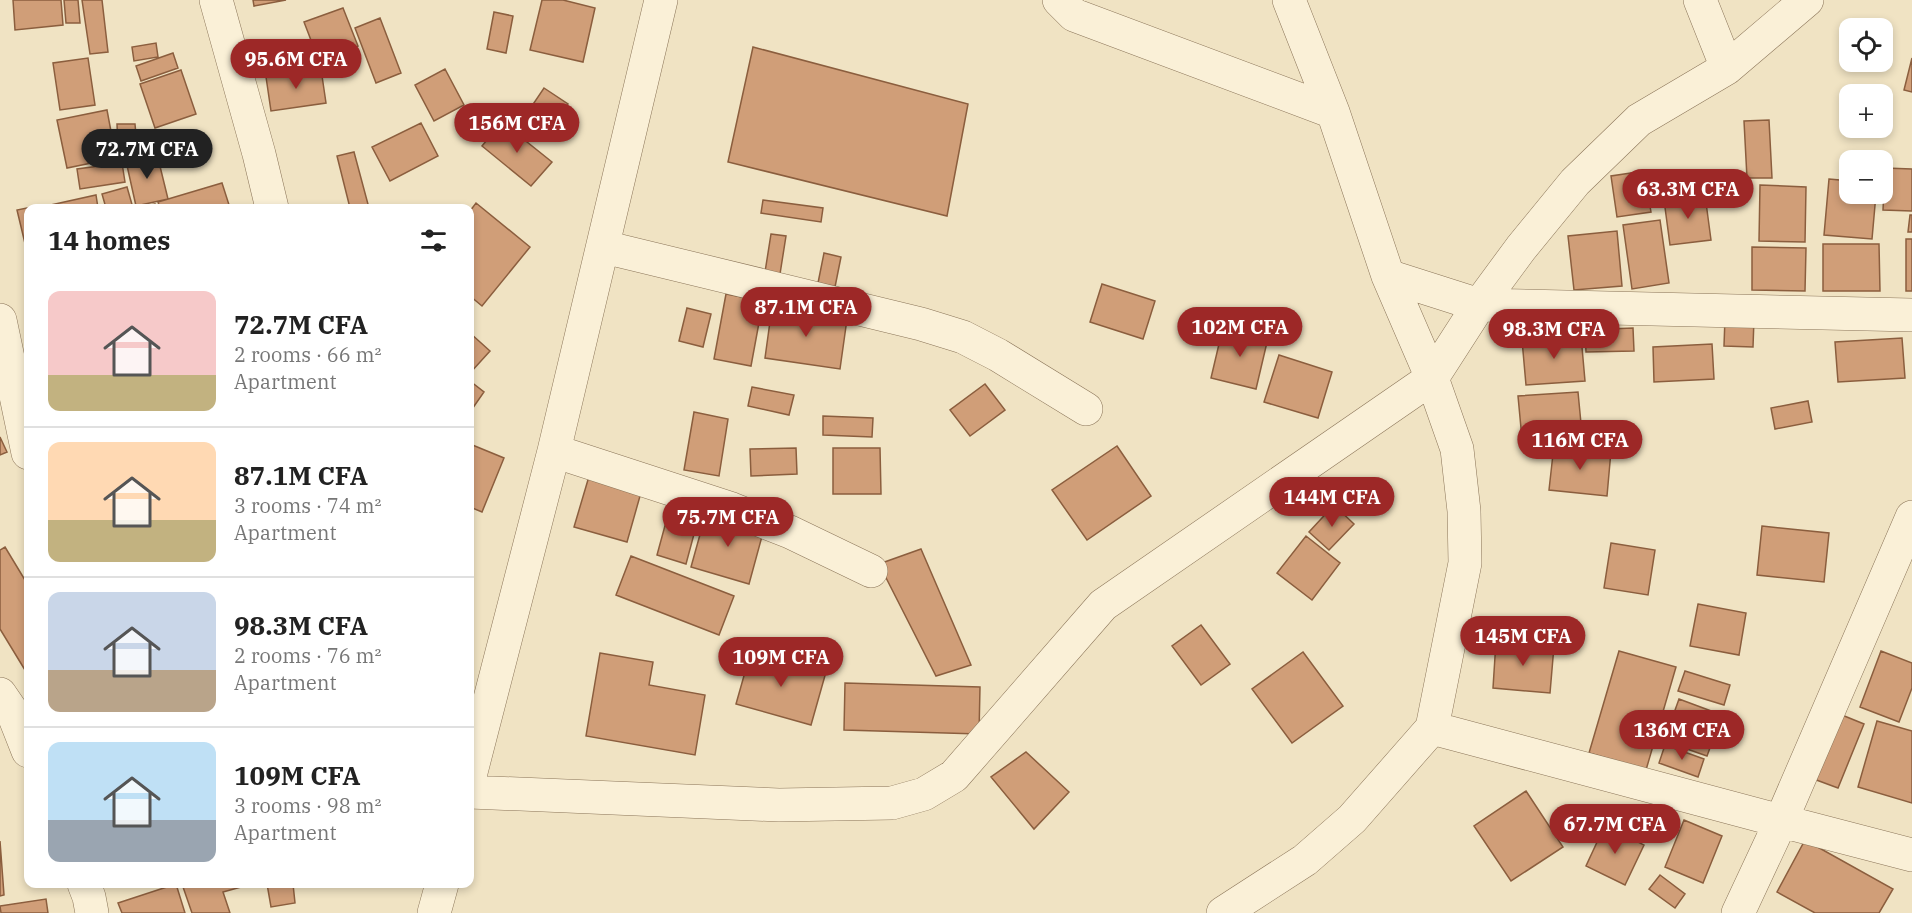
<!DOCTYPE html>
<meta charset="utf-8">
<style>
body{margin:0;font-family:"IBM Plex Serif",serif;background:#f6f6f6;color:#222;height:100vh;display:flex;flex-direction:column;font-size:22px;white-space:nowrap}
*{box-sizing:border-box;margin:0}
p{font-size:20px;color:#767676}
.icon{flex:none;width:33px;height:33px;fill:none;stroke:currentColor;stroke-width:2;stroke-linecap:round;stroke-linejoin:round}
.map{position:relative;flex:1;overflow:hidden}
.side{position:absolute;left:24px;top:204px;width:450px;height:684px;display:flex;flex-direction:column;background:#fff;border-radius:12px;box-shadow:0 3px 9px #0003}
.side>*{flex:none}
.buttons{position:absolute;left:1839px;top:18px;display:grid;gap:12px}
.buttons a{display:grid;place-items:center;width:54px;height:54px;border-radius:12px;background:#fff;box-shadow:0 3px 9px #0003;font-size:30px}
.price{position:absolute;translate:-50% -51px;padding:0 14px;border-radius:21px;background:#9d2827;color:#fff;font-size:20px;line-height:39px;filter:drop-shadow(0 2px 3px #0008)}
.price::after{content:'';position:absolute;left:50%;top:36px;width:18px;height:14px;margin-left:-9px;background:inherit;clip-path:polygon(0 0,100% 0,50% 100%)}
.price.selected{background:#222;color:#fff}
ul{padding:0;list-style:none}
li{display:flex;align-items:center;gap:18px;height:150px;padding:0 24px}
li+li{border-top:2px solid #e0e0e0}
li span{display:grid;place-items:center;flex:none;width:168px;height:120px;border-radius:12px;color:#555}
li>.icon{margin-inline-start:auto}
span .icon{width:72px;height:72px;fill:#fffc;stroke-width:1}
li b{font-size:26px}
h2{display:flex;justify-content:space-between;align-items:center;height:72px;padding:0 24px;font-size:26px}
.map>svg:first-child{display:block}
.building{fill:#d09e78;stroke:#8b5e3e;stroke-width:1.5}
.lines{fill:none;stroke-linecap:round;stroke-linejoin:round}
.minor-casing{stroke:#8b7559;stroke-width:34}
.minor{stroke:#faf0d7;stroke-width:33}
</style>
<div class="map">
<svg width="1912" height="913" viewBox="0 0 1912 913">
<rect width="100%" height="100%" fill="#f0e3c3"/>
<path class="building" d="M13,0h48l2,25 -48,5z
M64,0h14l2,23h-14z
M82,0h20l6,52 -18,2z
M253,0h33l-32,6z
M542,0h21l32,8 -12,54 -53,-12z
M343,8l15,38 -39,15 -15,-39z
M494,12l19,4 -7,37 -19,-4z
M380,18l21,55 -25,10 -21,-55z
M156,43l2,14 -24,4 -2,-14z
M753,47l215,57 -21,112 -219,-54z
M173,53l5,15 -37,13 -5,-15z
M88,58l7,47 -35,5 -7,-47z
M1912,58v34l-8,-2z
M321,69l5,34 -55,8 -5,-34z
M445,69l19,36 -30,16 -19,-36z
M181,70l15,44 -41,14 -15,-44z
M544,88l24,16 -23,35 -24,-17z
M107,110l9,48 -49,10 -10,-48z
M1769,120l3,58h-25l-3,-57z
M502,122l50,40 -21,24 -49,-40z
M421,123l17,33 -48,25 -18,-34z
M117,124h18l2,23 -19,1z
M354,152l15,56h-19l-13,-52z
M157,154l11,45 -32,7 -10,-45z
M122,163l3,19 -45,7 -3,-20z
M1885,168l27,1v42l-29,-1z
M1644,171l7,41 -34,5 -6,-41z
M1829,179l21,2v13h26l-4,45 -48,-4z
M222,183l8,25h-70l-2,-6z
M1760,185l46,2 -1,55 -46,-1z
M127,187l6,21h-27l-4,-14z
M96,195l2,13h-51l-1,-2z
M1705,195l6,45 -41,5 -6,-45z
M763,200l60,8 -2,14 -60,-9z
M476,203l54,44 -48,59 -12,-10v-85z
M155,204l1,4h-17z
M41,205l1,3h-14v48l-11,-46z
M1910,215h2v17h-4z
M1660,220l9,63 -37,6 -9,-64z
M1617,231l5,55 -48,4 -6,-54z
M771,234l15,2 -6,38 -15,-2z
M1906,239h6v52h-6z
M1823,244h56l1,47h-57z
M1752,247l54,1 -1,43 -53,-1z
M824,253l17,4 -6,30 -17,-4z
M1102,284l53,17 -12,38 -53,-17z
M726,294l37,7 -12,65 -37,-7z
M772,307l75,12 -7,50 -75,-11z
M687,308l24,6 -8,33 -24,-6z
M1725,318l29,1 -1,28 -29,-1z
M1223,327l45,11 -12,51 -45,-11z
M1633,328l1,23 -48,1 -1,-22z
M470,333l20,18 -19,21 -1,-2z
M1581,336l4,45 -59,4 -4,-45z
M1902,338l3,40 -67,4 -3,-40z
M1712,344l2,35 -60,3 -1,-35z
M1279,355l53,17 -14,46 -54,-16z
M470,381l14,11 -14,20z
M985,384l20,26 -35,26 -20,-26z
M752,387l42,8 -5,20 -41,-9z
M1578,392l4,42 -60,5 -4,-43z
M1808,401l4,21 -37,7 -4,-21z
M694,412l34,7 -9,57 -35,-6z
M823,416l50,2 -1,19 -49,-2z
M0,437l7,15 -7,3z
M470,444l34,14 -22,54 -12,-5z
M1554,445l57,6 -4,45 -58,-6z
M1117,446l34,50 -64,44 -35,-50z
M796,448l1,26 -46,2 -1,-27z
M833,448h47l1,46h-48z
M590,473l52,16 -15,53 -53,-15z
M672,500l29,8 -15,56 -29,-9z
M1334,505l20,19 -25,26 -20,-18z
M706,513l58,16 -15,55 -58,-17z
M1762,526l67,7 -5,49 -67,-7z
M1306,536l34,27 -28,37 -35,-27z
M1611,543l44,7 -7,45 -44,-7z
M5,547l23,38v90l-28,-46v-79z
M921,549l50,116 -35,11 -57,-112z
M631,556l103,40 -15,39 -103,-40z
M1698,604l48,9 -7,42 -49,-9z
M1201,625l29,39 -29,21 -29,-39z
M1496,641l58,5 -4,47 -57,-5z
M751,651l75,21 -15,53 -75,-21z
M1619,651l57,16 -30,103 -57,-17z
M1881,651l31,12v25l-13,34 -39,-15z
M1303,652l40,54 -51,37 -40,-54z
M600,653l53,9 -4,23 56,10 -10,60 -109,-19z
M1685,671l45,14 -6,20 -46,-14z
M845,683l135,4 -1,47 -135,-4z
M1679,699l43,16 -15,41 -43,-15z
M1837,713l27,11 -26,64 -27,-10z
M1877,721l35,10v72l-54,-16z
M1665,745l39,14 -6,18 -39,-14z
M1026,752l43,40 -35,37 -43,-52z
M1526,791l37,56 -52,34 -37,-55z
M1684,820l38,16 -19,47 -38,-16z
M1605,825l39,20 -19,40 -39,-19z
M1805,840l88,49 -14,24h-64l-38,-21z
M0,841l4,54 -4,1z
M1660,875l25,19 -10,14 -26,-19z
M176,884l9,29h-63l-4,-10z
M182,884h65l1,1 -25,7 7,21h-38z
M267,884h26l2,19 -24,4z
M46,899l2,14h-47l-1,-7z"/>
<g class="lines">
<g class="minor-casing">
<path id="minor" d="M216,0l43,154 13,54
M1059,0l15,15 259,97
M1289,0l44,112 55,164 44,102 25,71 7,62 1,52 -33,165 349,93 131,-304
M1700,0l27,68
M1807,0l-80,68 -88,52 -64,62 -54,66 -42,57 433,10
M604,247l317,77 42,13 35,18 88,54
M0,320l28,133
M554,451l178,58 58,23 81,39
M0,694l13,19 15,38
M470,776l84,-325 107,-451
M470,792l309,13 113,-2 32,-9 30,-18 149,-171 329,-227 47,-73 -91,-29
M84,884l5,13 3,16
M434,913l8,-29
M1223,913l82,-53 47,-41 80,-91
M1738,913l43,-92 131,34"/>
</g>
<use href="#minor" class="minor"/>
</g>
</svg>
<div class="buttons">
<a><svg class="icon" aria-label="locate" viewBox="0 0 24 24"><circle cx="12" cy="12" r="6"/><path d="M12 2v4M12 18v4M2 12h4M18 12h4"/></svg></a>
<a>+</a>
<a>−</a>
</div>
<b class="price" style="left:296px;top:90px">95.6M CFA</b>
<b class="price" style="left:517px;top:154px">156M CFA</b>
<b class="price selected" style="left:147px;top:180px">72.7M CFA</b>
<b class="price" style="left:1688px;top:220px">63.3M CFA</b>
<b class="price" style="left:806px;top:338px">87.1M CFA</b>
<b class="price" style="left:1240px;top:358px">102M CFA</b>
<b class="price" style="left:1554px;top:360px">98.3M CFA</b>
<b class="price" style="left:1580px;top:471px">116M CFA</b>
<b class="price" style="left:1332px;top:528px">144M CFA</b>
<b class="price" style="left:728px;top:548px">75.7M CFA</b>
<b class="price" style="left:1523px;top:667px">145M CFA</b>
<b class="price" style="left:781px;top:688px">109M CFA</b>
<b class="price" style="left:1682px;top:761px">136M CFA</b>
<b class="price" style="left:1615px;top:855px">67.7M CFA</b>
<section class="side">
<h2>14 homes<svg class="icon" aria-label="filters" viewBox="0 0 24 24"><path d="M4 7h16M4 17h16"/><circle cx="9" cy="7" r="2"/><circle cx="15" cy="17" r="2"/></svg></h2>
<ul>
<li><span style="background:linear-gradient(#f6c9c9 70%,#c2b280 0)"><svg class="icon" aria-label="home" viewBox="0 0 24 24"><path d="M3 11l9-7 9 7M6 9v11h12V9"/></svg></span><div><b>72.7M CFA</b><p>2 rooms · 66 m²</p><p>Apartment</p></div></li>
<li><span style="background:linear-gradient(#ffd9b3 65%,#c2b280 0)"><svg class="icon" aria-label="home" viewBox="0 0 24 24"><path d="M3 11l9-7 9 7M6 9v11h12V9"/></svg></span><div><b>87.1M CFA</b><p>3 rooms · 74 m²</p><p>Apartment</p></div></li>
<li><span style="background:linear-gradient(#c9d6e8 65%,#b9a48a 0)"><svg class="icon" aria-label="home" viewBox="0 0 24 24"><path d="M3 11l9-7 9 7M6 9v11h12V9"/></svg></span><div><b>98.3M CFA</b><p>2 rooms · 76 m²</p><p>Apartment</p></div></li>
<li><span style="background:linear-gradient(#bfe0f5 65%,#9aa5b1 0)"><svg class="icon" aria-label="home" viewBox="0 0 24 24"><path d="M3 11l9-7 9 7M6 9v11h12V9"/></svg></span><div><b>109M CFA</b><p>3 rooms · 98 m²</p><p>Apartment</p></div></li>
</ul>
</section>
</div>
